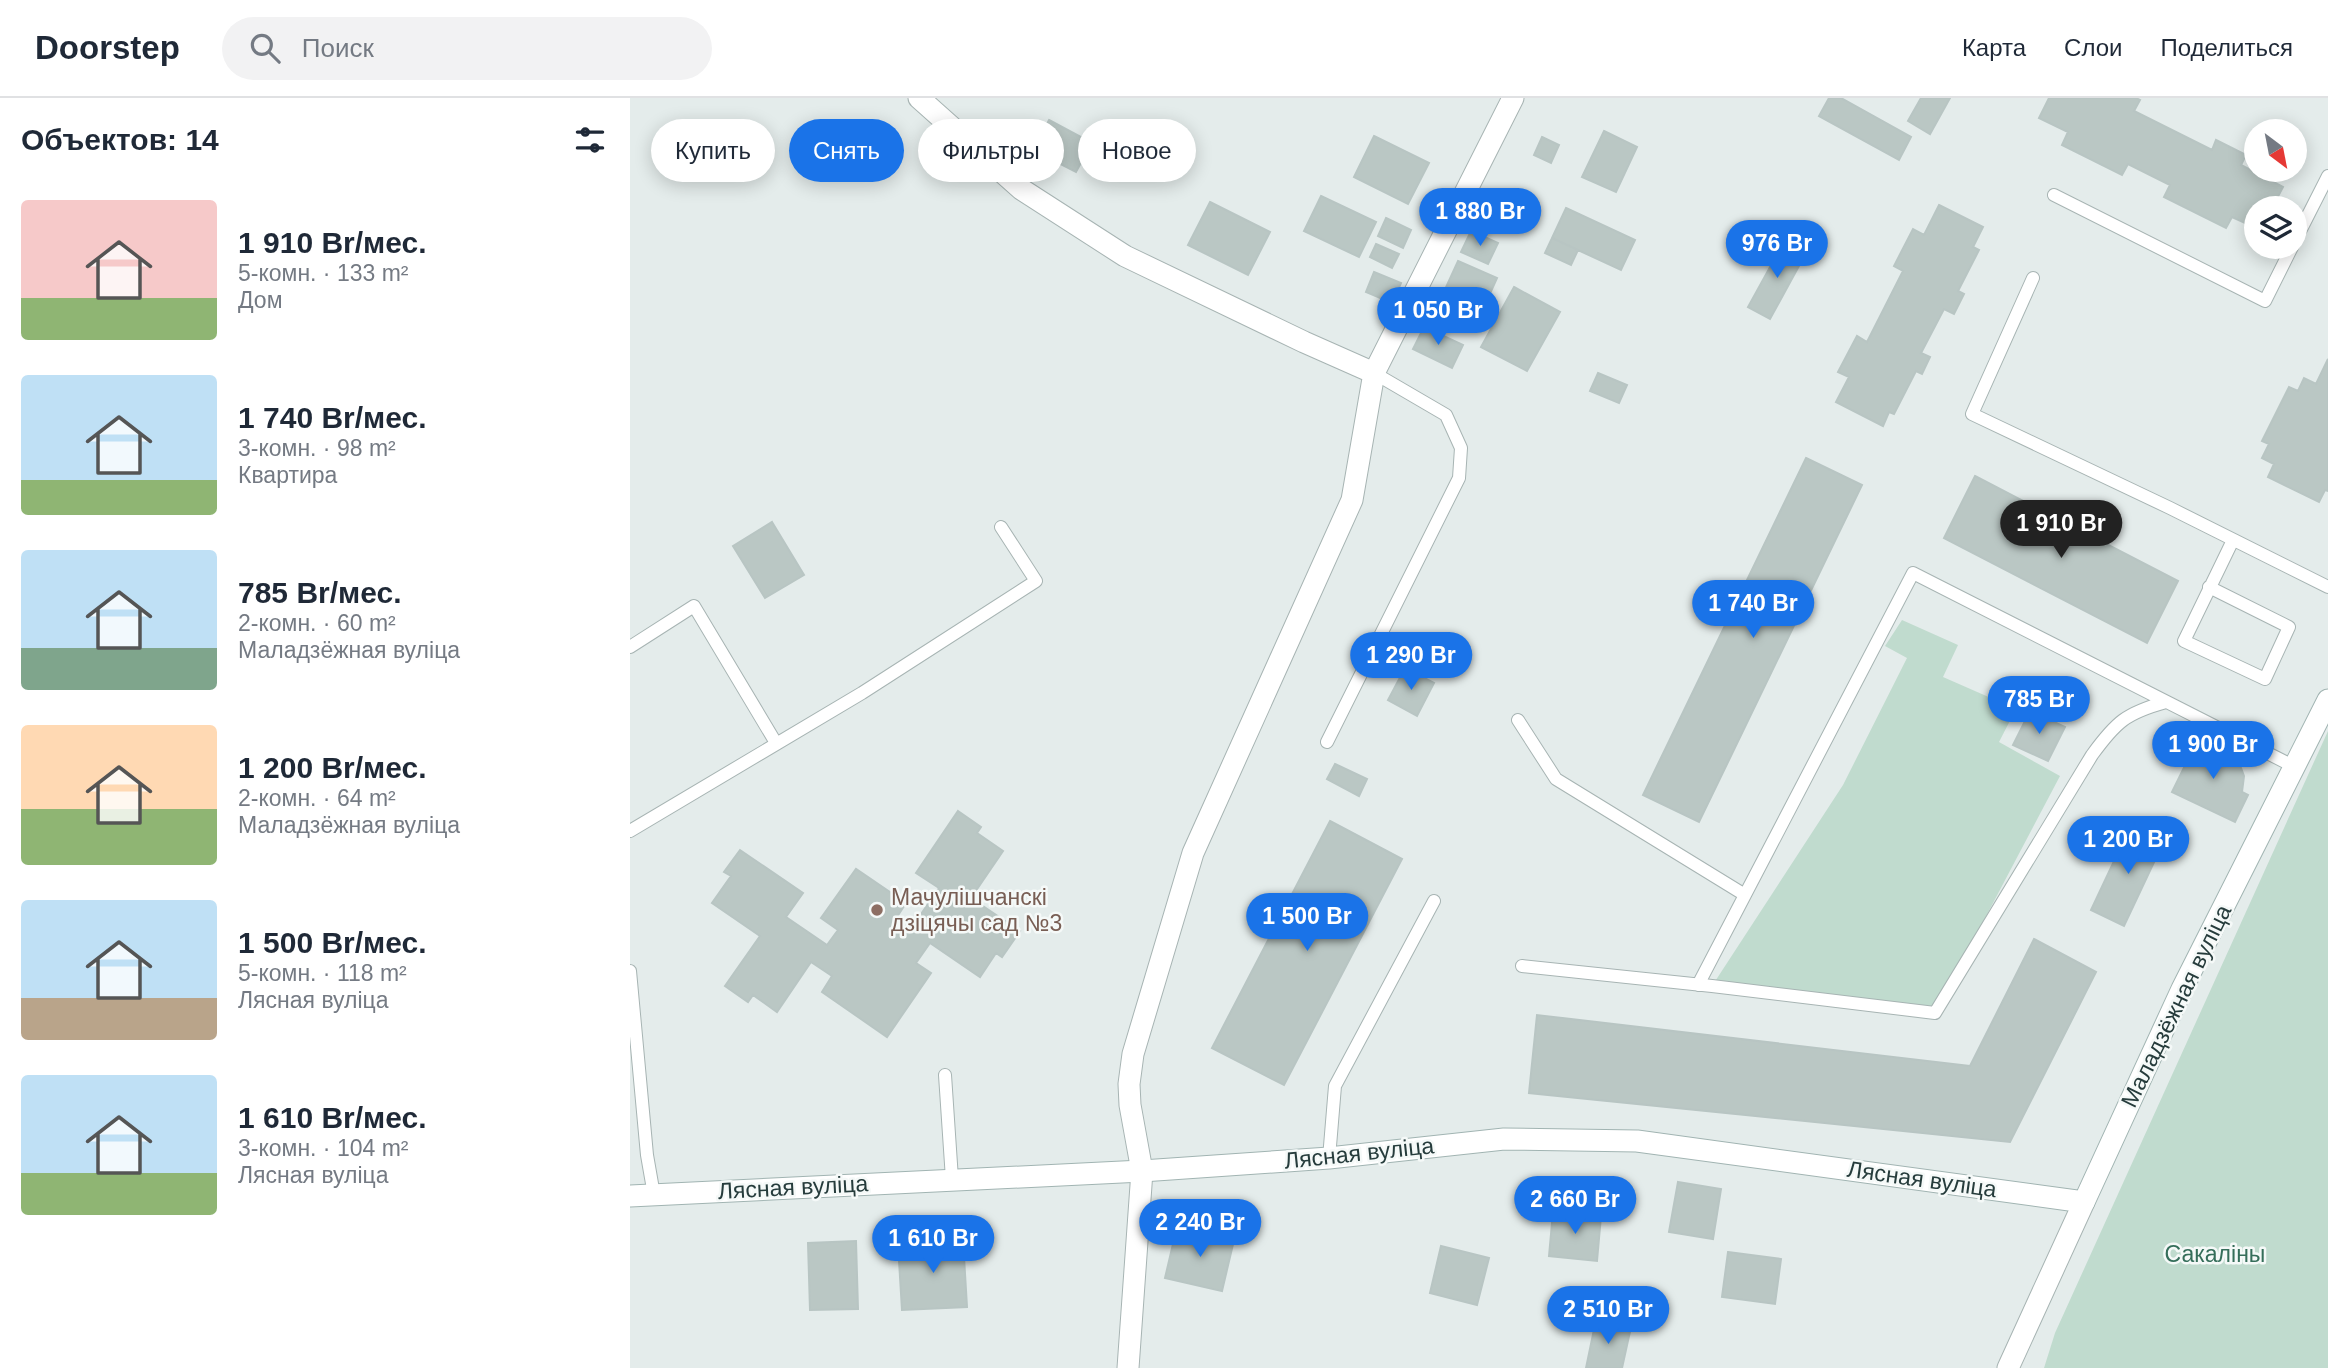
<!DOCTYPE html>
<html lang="ru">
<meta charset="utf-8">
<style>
body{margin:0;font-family:Arial,sans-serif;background:#f2f2f3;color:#1f2937;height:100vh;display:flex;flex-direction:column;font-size:26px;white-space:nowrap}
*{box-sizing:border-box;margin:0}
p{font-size:23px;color:#747a83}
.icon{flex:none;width:38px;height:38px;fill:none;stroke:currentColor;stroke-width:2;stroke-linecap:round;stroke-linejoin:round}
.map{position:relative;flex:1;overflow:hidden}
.panel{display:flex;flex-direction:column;background:#fff;width:630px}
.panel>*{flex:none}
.hud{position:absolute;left:21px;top:21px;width:665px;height:63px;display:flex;gap:14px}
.needle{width:46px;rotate:148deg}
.tools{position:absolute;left:1614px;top:21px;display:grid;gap:14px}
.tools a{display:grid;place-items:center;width:63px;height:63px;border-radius:50%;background:#fff;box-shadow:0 4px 18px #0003;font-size:35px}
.price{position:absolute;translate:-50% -60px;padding:0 16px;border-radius:24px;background:#1a73e8;color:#fff;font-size:23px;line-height:46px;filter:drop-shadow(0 2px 4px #0008)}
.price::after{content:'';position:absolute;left:50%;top:42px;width:21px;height:16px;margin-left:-10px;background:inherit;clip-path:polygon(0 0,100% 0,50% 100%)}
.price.on{background:#222;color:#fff}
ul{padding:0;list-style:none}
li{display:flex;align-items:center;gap:21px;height:175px;padding:0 21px}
li span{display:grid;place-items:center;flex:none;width:196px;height:140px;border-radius:7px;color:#555}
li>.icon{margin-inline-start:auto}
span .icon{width:84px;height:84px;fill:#fffc;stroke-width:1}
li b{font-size:30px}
h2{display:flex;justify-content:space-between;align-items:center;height:84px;padding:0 21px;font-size:30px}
.tag{padding:0 24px;border-radius:32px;background:#fff;box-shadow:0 4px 18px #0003;font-size:24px;line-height:63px}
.tag.on{background:#1a73e8;color:#fff}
header{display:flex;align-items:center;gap:42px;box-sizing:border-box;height:98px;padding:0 35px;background:#fff;border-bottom:2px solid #e0e1e3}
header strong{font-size:33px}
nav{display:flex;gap:38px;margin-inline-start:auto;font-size:24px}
.search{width:490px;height:63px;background:#f2f2f3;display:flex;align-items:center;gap:18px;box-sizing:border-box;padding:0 24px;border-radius:38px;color:#747a83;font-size:26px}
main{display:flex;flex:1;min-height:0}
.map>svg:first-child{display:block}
.green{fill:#c0dbce}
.building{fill:#bac7c4;stroke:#b8c5c3;stroke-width:2}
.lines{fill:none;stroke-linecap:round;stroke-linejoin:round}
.service-casing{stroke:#a7b4b3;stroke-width:14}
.minor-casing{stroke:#a7b4b3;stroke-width:23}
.secondary-casing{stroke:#a1b4b2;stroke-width:23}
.service{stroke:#fff;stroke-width:12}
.minor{stroke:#fff;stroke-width:21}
.secondary{stroke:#fff;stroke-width:21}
.education-dot{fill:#8d6e63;stroke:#f5f9f8;stroke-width:2.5}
.labels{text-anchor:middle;stroke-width:5;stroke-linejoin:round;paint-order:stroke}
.education-label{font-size:23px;fill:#785e54;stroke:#f5f9f8;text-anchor:start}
.street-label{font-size:23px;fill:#263c3c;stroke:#f5f9f8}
.park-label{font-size:23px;fill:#356e5a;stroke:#f5f9f8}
</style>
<header>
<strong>Doorstep</strong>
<div class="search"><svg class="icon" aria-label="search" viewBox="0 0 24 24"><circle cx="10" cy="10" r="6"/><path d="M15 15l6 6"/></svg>Поиск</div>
<nav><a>Карта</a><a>Слои</a><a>Поделиться</a></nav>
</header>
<main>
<section class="panel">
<h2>Объектов: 14<svg class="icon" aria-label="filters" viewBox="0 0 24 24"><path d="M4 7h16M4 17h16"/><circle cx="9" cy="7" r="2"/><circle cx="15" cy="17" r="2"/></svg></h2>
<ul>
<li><span style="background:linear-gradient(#f6c9c9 70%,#8fb573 0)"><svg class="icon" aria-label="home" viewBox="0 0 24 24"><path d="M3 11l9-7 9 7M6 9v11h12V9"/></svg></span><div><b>1 910 Br/мес.</b><p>5-комн. · 133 m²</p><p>Дом</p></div></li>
<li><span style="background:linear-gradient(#bfe0f5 75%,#8fb573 0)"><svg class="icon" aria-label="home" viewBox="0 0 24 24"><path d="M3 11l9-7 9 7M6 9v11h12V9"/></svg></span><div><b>1 740 Br/мес.</b><p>3-комн. · 98 m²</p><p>Квартира</p></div></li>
<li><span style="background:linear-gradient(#bfe0f5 70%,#7fa58c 0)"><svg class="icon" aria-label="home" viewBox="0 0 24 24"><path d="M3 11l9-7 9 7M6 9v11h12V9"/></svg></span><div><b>785 Br/мес.</b><p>2-комн. · 60 m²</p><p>Маладзёжная вуліца</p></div></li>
<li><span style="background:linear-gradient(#ffd9b3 60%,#8fb573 0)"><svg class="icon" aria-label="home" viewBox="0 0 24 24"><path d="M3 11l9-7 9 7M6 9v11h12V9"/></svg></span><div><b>1 200 Br/мес.</b><p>2-комн. · 64 m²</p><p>Маладзёжная вуліца</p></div></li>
<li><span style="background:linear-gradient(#bfe0f5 70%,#b9a48a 0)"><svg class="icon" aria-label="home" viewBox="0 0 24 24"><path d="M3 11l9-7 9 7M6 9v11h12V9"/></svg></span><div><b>1 500 Br/мес.</b><p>5-комн. · 118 m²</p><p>Лясная вуліца</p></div></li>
<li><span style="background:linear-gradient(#bfe0f5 70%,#8fb573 0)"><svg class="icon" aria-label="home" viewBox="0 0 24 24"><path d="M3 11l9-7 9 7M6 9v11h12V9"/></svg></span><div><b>1 610 Br/мес.</b><p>3-комн. · 104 m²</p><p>Лясная вуліца</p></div></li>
</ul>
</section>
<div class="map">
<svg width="1698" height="1270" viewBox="0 0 1698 1270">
<rect width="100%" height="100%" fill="#e4eceb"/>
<path class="green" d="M1272,522l56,25 -15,32 73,32 -17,33 61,34 -125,237 -223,-27 131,-201 64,-127 -22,-12z
M1698,633v637h-284l11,-35z"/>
<path class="building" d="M1199,0h12l70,39 -12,23 -80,-44z
M1291,0h29l-20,36 -22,-13z
M1419,0h87l4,2 -6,11 78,39 4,-10 30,15 -5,10 42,22 -11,21h-16v20l-24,-11 -6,11 -62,-31 6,-12 -42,-21 -6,11 -60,-30 6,-13 -29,-14z
M419,22l43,23 -16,29 -43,-22z
M974,33l33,16 -21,45 -34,-15z
M744,38l55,27 -21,41 -54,-27z
M912,39l17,8 -8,18 -17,-8z
M691,98l55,26 -17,35 -55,-26z
M580,104l60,30 -22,43 -60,-30z
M1309,107l44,22 -10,20 6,3 -21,41 6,3 -10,20 -10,-5 -23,44 9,4 -8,17 -6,-3 -22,43 -5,-2 -6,14 -47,-24 13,-25 -11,-5 19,-36 10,6 36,-71 -9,-5 19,-37 11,6z
M936,110l69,32 -14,30 -69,-32z
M756,120l25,12 -8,18 -25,-12z
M841,133l27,12 -10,21 -27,-12z
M922,140l26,12 -7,15 -26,-12z
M1155,142l21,13 -36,66 -22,-12z
M746,146l23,10 -7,14 -22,-11z
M828,163l39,17 -21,47 -39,-18z
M744,174l27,11 -9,20 -26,-11z
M884,189l46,25 -33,59 -46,-24z
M794,229l39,18 -11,23 -39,-19z
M1698,261v132l-3,-1 -6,12 -51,-25 6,-13 -12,-6 7,-14 -7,-3 27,-54 9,4 6,-13 12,6z
M968,275l29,12 -8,18 -29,-12z
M1176,360l56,27 -163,337 -56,-27z
M1345,378l203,105 -31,62 -203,-105z
M142,424l32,53 -39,23 -32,-52z
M775,570l29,15 -17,33 -29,-16z
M1400,613l35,16 -17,34 -35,-16z
M1569,639l31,16 11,15 3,8 -2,16 6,3 -13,27 -63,-30z
M705,666l32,15 -8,17 -32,-17z
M328,713l23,16 -4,6 26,18 -32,47 49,33 -18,26 -6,-4 -16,24 -50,-34 -14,20 15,10 -44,64 -65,-45 10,-16 -21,-14 -34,50 -24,-17 -5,7 -23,-16 35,-50 -48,-33 19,-27 -7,-4 16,-22 63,43 -17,24 41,28 11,-15 -17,-12 35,-49 50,34 -11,17 15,10 29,-42 -23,-15z
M700,723l72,38 -118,226 -72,-37z
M1501,727l33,16 -40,85 -33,-16z
M1404,841l62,33 -86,170 -481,-49 8,-78 433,51z
M1048,1084l43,7 -8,50 -44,-7z
M923,1114l48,4 -4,45 -48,-5z
M547,1129l57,13 -12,51 -57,-13z
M333,1142l4,67 -65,3 -4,-66z
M226,1143l2,68 -48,1 -2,-67z
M811,1148l48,12 -12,47 -47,-12z
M1098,1154l53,7 -6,45 -53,-7z
M966,1222l35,7 -9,41h-36z"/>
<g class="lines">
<g class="service-casing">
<path id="service" d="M1424,97l211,106 27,-54
M1664,145l34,-67
M1403,180l-61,136 198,94 158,79
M1579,489l80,40 -24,52 -81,-38 49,-101
M0,549l64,-41 82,137
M888,622l38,59 189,116
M697,644l132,-264 2,-30 -15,-33 -72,-42
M0,733l232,-138 174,-112 -35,-54
M892,868l190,20 223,27 157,-258c24,-33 34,-42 74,-53
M0,873l17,184 7,40
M1068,887l215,-412 382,194
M315,977l7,104
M699,1060l6,-72 99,-185"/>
</g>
<g class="minor-casing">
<path id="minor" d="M289,0l102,91 104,67 179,86 70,31
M498,1270l14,-197 -12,-66 -1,-21 4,-30 60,-201 159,-353 22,-127 139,-275
M1378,1270l76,-166"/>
</g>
<g class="secondary-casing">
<path id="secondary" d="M0,1098l512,-25 187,-13 175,-19 133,2 447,61 98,-213 146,-289"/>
</g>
<use href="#service" class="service"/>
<use href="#minor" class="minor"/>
<use href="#secondary" class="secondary"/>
</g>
<circle class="education-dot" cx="247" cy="812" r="7"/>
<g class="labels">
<g class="education-label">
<text x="261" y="807">Мачулішчанскі<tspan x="261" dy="26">дзіцячы сад №3</tspan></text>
</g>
<g class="street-label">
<text transform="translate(1546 908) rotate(-64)" y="8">Маладзёжная вуліца</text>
<text transform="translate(729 1055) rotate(-6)" y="8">Лясная вуліца</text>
<text transform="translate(1292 1081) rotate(8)" y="8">Лясная вуліца</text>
<text transform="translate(163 1089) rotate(-3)" y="8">Лясная вуліца</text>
</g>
<g class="park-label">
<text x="1585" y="1164">Сакаліны</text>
</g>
</g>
</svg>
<div class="tools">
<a><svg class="needle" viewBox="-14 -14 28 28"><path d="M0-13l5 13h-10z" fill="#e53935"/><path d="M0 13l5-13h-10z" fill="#747a83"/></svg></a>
<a><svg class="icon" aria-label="layers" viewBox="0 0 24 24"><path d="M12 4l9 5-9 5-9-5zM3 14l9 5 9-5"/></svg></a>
</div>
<b class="price" style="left:850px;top:150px">1 880 Br</b>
<b class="price" style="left:1147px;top:182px">976 Br</b>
<b class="price" style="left:808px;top:249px">1 050 Br</b>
<b class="price on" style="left:1431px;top:462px">1 910 Br</b>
<b class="price" style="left:1123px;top:542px">1 740 Br</b>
<b class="price" style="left:781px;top:594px">1 290 Br</b>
<b class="price" style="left:1409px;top:638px">785 Br</b>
<b class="price" style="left:1583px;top:683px">1 900 Br</b>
<b class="price" style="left:1498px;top:778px">1 200 Br</b>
<b class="price" style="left:677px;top:855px">1 500 Br</b>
<b class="price" style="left:945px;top:1138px">2 660 Br</b>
<b class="price" style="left:570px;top:1161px">2 240 Br</b>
<b class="price" style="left:303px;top:1177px">1 610 Br</b>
<b class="price" style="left:978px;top:1248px">2 510 Br</b>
<div class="hud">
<a class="tag">Купить</a>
<a class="tag on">Снять</a>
<a class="tag">Фильтры</a>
<a class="tag">Новое</a>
</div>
</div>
</main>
